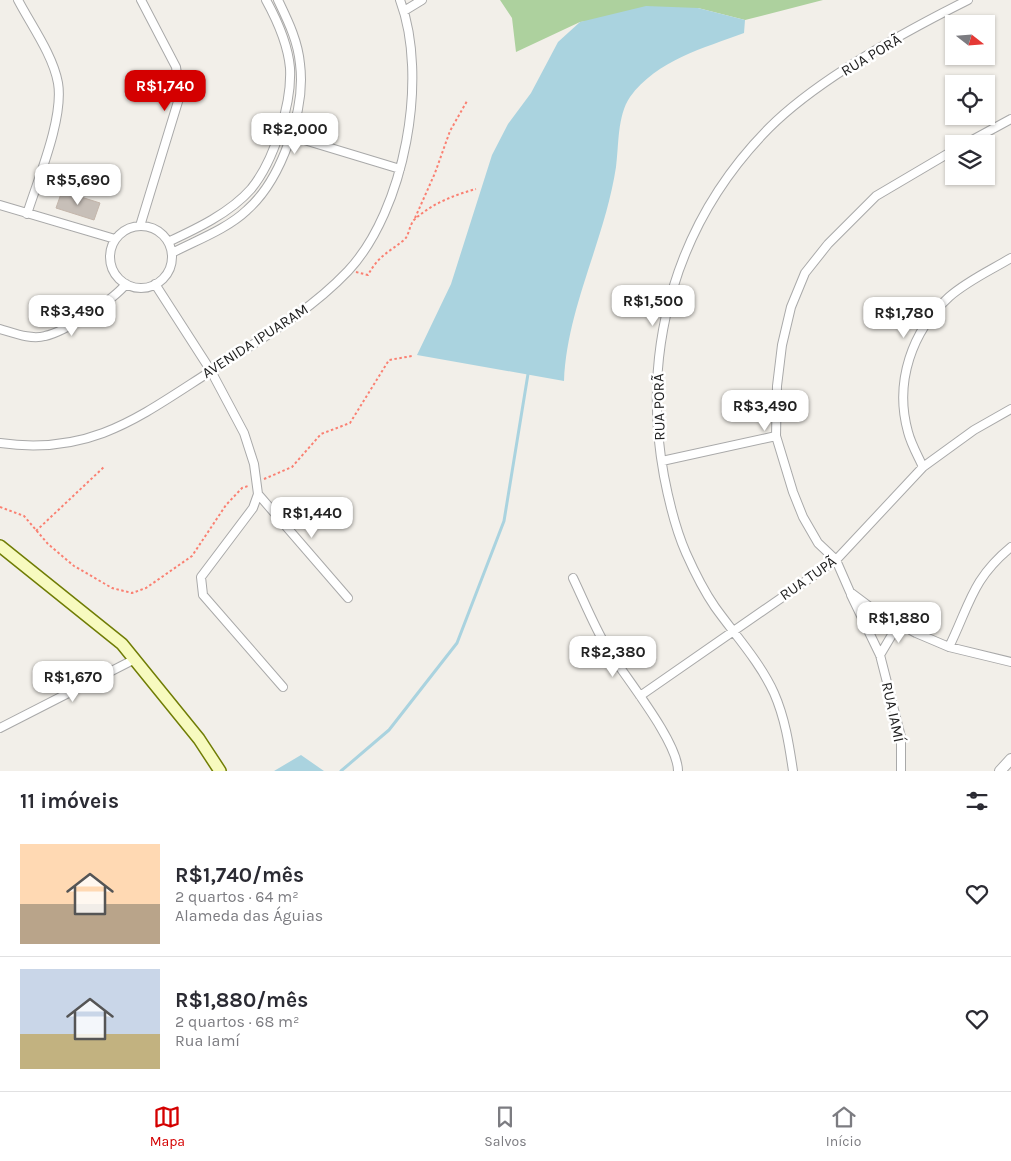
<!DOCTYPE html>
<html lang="pt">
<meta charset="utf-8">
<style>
body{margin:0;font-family:Karla,sans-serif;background:#f2f2f3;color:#2b2b33;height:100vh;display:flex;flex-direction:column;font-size:19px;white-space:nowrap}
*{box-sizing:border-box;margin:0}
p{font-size:16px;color:#7c7c81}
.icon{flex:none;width:28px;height:28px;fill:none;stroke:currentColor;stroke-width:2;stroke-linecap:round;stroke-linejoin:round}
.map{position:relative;height:771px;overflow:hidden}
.details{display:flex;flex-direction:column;background:#fff;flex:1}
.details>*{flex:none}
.needle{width:32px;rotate:107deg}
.buttons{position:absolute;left:945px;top:15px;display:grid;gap:10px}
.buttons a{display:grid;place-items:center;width:50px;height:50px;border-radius:0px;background:#fff;box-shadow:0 1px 4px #0004;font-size:25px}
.price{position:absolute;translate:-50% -42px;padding:0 11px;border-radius:10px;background:#fff;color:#222;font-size:16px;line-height:32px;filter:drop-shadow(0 1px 2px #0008)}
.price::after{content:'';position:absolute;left:50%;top:30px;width:15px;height:11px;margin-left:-8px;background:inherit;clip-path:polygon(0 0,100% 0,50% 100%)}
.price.active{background:#d40000;color:#fff}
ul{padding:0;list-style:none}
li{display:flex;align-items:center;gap:15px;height:125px;padding:0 20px}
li+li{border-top:1px solid #e1e1e2}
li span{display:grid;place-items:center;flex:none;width:140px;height:100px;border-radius:0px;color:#555}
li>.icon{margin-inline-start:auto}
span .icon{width:60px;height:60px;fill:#fffc;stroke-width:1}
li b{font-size:21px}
h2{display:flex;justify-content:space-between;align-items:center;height:60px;padding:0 20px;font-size:21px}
.menu{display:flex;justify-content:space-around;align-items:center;height:70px;border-top:1px solid #e1e1e2;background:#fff;font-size:14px;color:#7c7c81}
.menu a{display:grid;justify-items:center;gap:2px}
.menu .active{color:#d40000}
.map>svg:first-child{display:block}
.forest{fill:#add19e}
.water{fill:#aad3df}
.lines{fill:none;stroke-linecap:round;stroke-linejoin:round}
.stream{stroke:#aad3df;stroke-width:3}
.building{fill:#c7bfb8;stroke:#c4b6ab}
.minor-casing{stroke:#a9a9a9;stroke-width:10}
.tertiary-casing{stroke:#a9a9a9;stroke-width:12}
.secondary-casing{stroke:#707d05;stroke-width:14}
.path{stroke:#fa8072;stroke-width:2;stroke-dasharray:2.5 2.5;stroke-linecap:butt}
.minor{stroke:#fff;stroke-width:8}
.tertiary{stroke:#fff;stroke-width:10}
.secondary{stroke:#f7fabf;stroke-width:11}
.labels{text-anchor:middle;stroke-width:5;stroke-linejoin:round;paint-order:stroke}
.street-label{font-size:15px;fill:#222;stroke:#fff}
</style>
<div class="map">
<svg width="1011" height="771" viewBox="0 0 1011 771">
<rect width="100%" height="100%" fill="#f2efe9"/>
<path class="forest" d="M500,0h323l-78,20 -47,-12 -118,14 -64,30 -4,-34z"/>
<path class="water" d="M646,6l52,2 47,12 -1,13c-40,15 -87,27 -114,64 -13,19 -11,49 -14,70 -11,73 -49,140 -52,214l-147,-26 34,-71 41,-129 16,-31 23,-31 27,-51 22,-20z
M301,755l23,16h-50z"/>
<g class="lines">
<path class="stream" d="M341,771l48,-41 68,-87 47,-122 24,-147"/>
</g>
<path class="building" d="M62,191l38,12 -6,17 -38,-12z"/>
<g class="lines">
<g class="minor-casing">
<path id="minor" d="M18,0c13,25 35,55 40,83 6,35 -20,96 -31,131
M404,11l18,-11
M291,136l109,33
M965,144l46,-25
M954,150l-78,46 -48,48 -23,29 -14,34 -9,38 -5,41 -1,50 17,56 10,25 15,26 18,17 14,32 24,18 42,23 33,14 62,15
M0,205l115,34
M140,226l40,-131 -4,-28 -35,-67
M110 257a31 31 0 1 1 62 0a31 31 0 1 1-62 0Z
M168,242c28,-13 62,-29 83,-53 23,-28 41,-85 39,-121 -2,-23 -13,-48 -24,-68
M172,253c25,-13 55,-24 75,-43 34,-30 59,-100 53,-146 -2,-23 -12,-43 -22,-64
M155,284l56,87 33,62 10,31 4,30 -5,14 -52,69 2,18 80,92
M0,329c14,4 31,11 45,7 20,-4 68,-36 81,-52
M0,443c91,13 139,-26 211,-72 48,-31 97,-58 137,-100 57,-61 81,-194 52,-271
M662,461l114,-25
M923,467c-5,-11 -12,-23 -15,-35 -14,-50 4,-101 41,-135 18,-16 42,-27 62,-39
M258,494l90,104
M573,578c11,23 21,48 34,70 17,28 71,93 71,123
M851,595l29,60 21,82v34
M949,647c21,-43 23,-68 62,-100
M880,655l19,-32
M640,696l196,-136 87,-93 51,-37 37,-21
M0,728l135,-69
M793,771c-4,-27 -8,-53 -19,-78 -14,-31 -39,-58 -59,-86 -11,-16 -21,-36 -29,-54 -11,-25 -17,-51 -22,-77 -24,-129 13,-255 105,-348 50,-50 135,-96 199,-128"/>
</g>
<g class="tertiary-casing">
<path id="tertiary" d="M1000,771l11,-12"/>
</g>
<g class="secondary-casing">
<path id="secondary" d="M0,546l122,98 77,95 21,32"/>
</g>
<path class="path" d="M415,218l20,-45 15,-42 17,-30
M356,272l12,3c11,-20 20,-22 36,-35 5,-4 5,-14 10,-20 17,-16 40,-25 62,-31
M264,479l28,-12 29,-33 29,-11 39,-63 23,-4
M0,507l24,9 24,28 26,22 38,22 20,5 14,-5 46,-32 34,-51 16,-17 6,-2
M36,531l69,-65"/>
<use href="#minor" class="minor"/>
<use href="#tertiary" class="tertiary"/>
<use href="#secondary" class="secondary"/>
</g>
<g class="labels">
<g class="street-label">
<text transform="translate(871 55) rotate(-31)" y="5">RUA PORÃ</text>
<text transform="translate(255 341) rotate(-33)" y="5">AVENIDA IPUARAM</text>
<text transform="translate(659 407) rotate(-91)" y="5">RUA PORÃ</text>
<text transform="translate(808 578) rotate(-35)" y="5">RUA TUPÃ</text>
<text transform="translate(893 712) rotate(78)" y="5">RUA IAMÍ</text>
</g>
</g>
</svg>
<div class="buttons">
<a><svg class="needle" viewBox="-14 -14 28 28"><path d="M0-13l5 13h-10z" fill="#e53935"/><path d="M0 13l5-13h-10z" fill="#7c7c81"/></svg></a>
<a><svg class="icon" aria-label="locate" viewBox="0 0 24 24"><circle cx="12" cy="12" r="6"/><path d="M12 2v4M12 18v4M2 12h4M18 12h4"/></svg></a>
<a><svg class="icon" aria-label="layers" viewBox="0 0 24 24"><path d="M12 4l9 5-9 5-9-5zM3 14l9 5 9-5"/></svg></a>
</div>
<b class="price active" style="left:165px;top:112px">R$1,740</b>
<b class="price" style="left:295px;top:155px">R$2,000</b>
<b class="price" style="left:78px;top:206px">R$5,690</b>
<b class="price" style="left:653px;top:327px">R$1,500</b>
<b class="price" style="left:72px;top:337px">R$3,490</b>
<b class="price" style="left:904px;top:339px">R$1,780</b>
<b class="price" style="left:765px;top:432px">R$3,490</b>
<b class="price" style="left:312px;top:539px">R$1,440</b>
<b class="price" style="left:899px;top:644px">R$1,880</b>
<b class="price" style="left:613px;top:678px">R$2,380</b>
<b class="price" style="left:73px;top:703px">R$1,670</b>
</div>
<section class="details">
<h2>11 imóveis<svg class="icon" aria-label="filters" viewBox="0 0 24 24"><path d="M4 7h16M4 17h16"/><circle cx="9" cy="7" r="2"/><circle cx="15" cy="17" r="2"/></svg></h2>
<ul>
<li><span style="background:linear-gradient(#ffd9b3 60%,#b9a48a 0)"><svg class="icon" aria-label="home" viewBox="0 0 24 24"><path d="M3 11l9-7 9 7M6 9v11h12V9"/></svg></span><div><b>R$1,740/mês</b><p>2 quartos · 64 m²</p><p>Alameda das Águias</p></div><svg class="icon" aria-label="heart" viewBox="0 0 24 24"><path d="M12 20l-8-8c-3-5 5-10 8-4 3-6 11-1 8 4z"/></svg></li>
<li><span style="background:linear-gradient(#c9d6e8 65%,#c2b280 0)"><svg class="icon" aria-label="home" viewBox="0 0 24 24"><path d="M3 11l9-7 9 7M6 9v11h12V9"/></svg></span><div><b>R$1,880/mês</b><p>2 quartos · 68 m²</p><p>Rua Iamí</p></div><svg class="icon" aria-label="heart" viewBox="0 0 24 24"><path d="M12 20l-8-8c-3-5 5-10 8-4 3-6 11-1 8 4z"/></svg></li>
</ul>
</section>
<nav class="menu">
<a class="active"><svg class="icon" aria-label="map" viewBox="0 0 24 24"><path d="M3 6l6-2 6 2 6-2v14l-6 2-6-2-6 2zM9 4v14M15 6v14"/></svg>Mapa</a>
<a><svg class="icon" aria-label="saved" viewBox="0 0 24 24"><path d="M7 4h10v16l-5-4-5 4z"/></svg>Salvos</a>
<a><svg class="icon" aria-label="home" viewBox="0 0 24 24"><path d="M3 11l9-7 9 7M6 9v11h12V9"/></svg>Início</a>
</nav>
